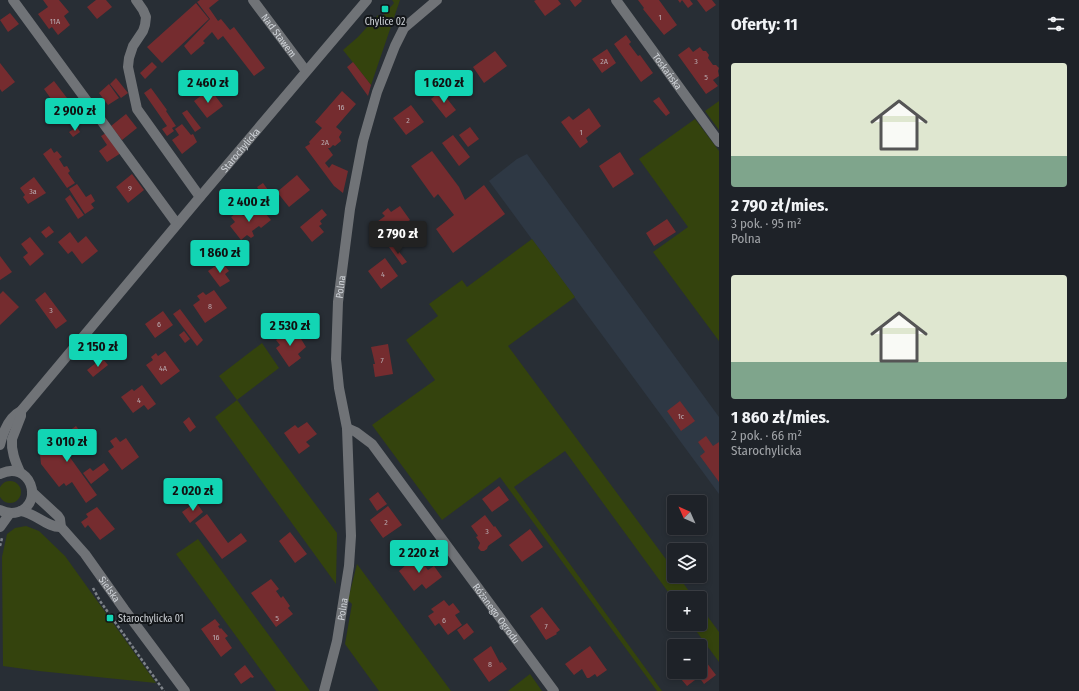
<!DOCTYPE html>
<html lang="pl">
<meta charset="utf-8">
<style>
body{margin:0;font-family:"Fira Sans Condensed",sans-serif;background:#262a30;color:#f1f3f6;height:100vh;display:flex;flex-direction:column;font-size:15px;white-space:nowrap}
*{box-sizing:border-box;margin:0}
p{font-size:13px;color:#a1a4a8}
.icon{flex:none;width:22px;height:22px;fill:none;stroke:currentColor;stroke-width:2;stroke-linecap:round;stroke-linejoin:round}
.map{position:relative;flex:1;overflow:hidden}
.sheet{display:flex;flex-direction:column;background:#1e2228;width:360px}
.sheet>*{flex:none}
.needle{width:26px;rotate:315deg}
.controls{position:absolute;left:667px;top:495px;display:grid;gap:8px}
.controls a{display:grid;place-items:center;width:40px;height:40px;border-radius:4px;background:#1e2228;box-shadow:0 2px 6px #0003,0 0 0 1px #3c3f45;font-size:20px}
.price{position:absolute;translate:-50% -34px;padding:0 9px;border-radius:4px;background:#12d5b4;color:#111;font-size:13px;line-height:26px;filter:drop-shadow(0 1px 2px #0008)}
.price::after{content:'';position:absolute;left:50%;top:24px;width:12px;height:9px;margin-left:-6px;background:inherit;clip-path:polygon(0 0,100% 0,50% 100%)}
.price.selected{background:#222;color:#fff}
ul{padding:0;list-style:none}
li{display:grid;align-content:center;gap:8px;height:212px;padding:0 12px}
li span{display:grid;place-items:center;height:124px;border-radius:4px;color:#555}
li>.icon{margin-inline-start:auto}
span .icon{width:72px;height:72px;fill:#fffc;stroke-width:1}
li b{font-size:17px}
h2{display:flex;justify-content:space-between;align-items:center;height:48px;padding:0 12px;font-size:17px}
main{display:flex;flex:1;min-height:0}
.map>svg:first-child{display:block}
.built{fill:#2e3844}
.green{fill:#34430d}
.building{fill:#752c2f}
.lines{fill:none;stroke-linecap:round;stroke-linejoin:round}
.path{stroke:#7e8389;stroke-width:2.5;stroke-dasharray:3 2;stroke-linecap:butt}
.minor{stroke:#707377;stroke-width:10}
.poi-dot{fill:#12d5b4;stroke:#131619;stroke-width:1.5}
.labels{text-anchor:middle;stroke-width:4;stroke-linejoin:round;paint-order:stroke}
.number-label{font-size:8px;fill:#b8a9ae}
.poi-label{font-size:10px;fill:#cfd3d8;stroke:#131619}
.street-label{font-size:10px;fill:#cfd3d8;stroke:#131619}
</style>
<main>
<div class="map">
<svg width="719" height="691" viewBox="0 0 719 691">
<rect width="100%" height="100%" fill="#282e35"/>
<path class="built" d="M527,154l192,263v77l-230,-313 28,-22z"/>
<path class="green" d="M392,0h8l-29,85 -28,-35 15,-13 20,-22 3,3 13,-15z
M719,101v29l-14,-19z
M695,119l24,32v190l-66,-89 35,-25 -49,-68z
M532,239l43,58 -67,49 166,224v6h4l16,22h-20v2l-109,-149 -51,36 148,204h-5l-157,-214 -58,43 -70,-95 63,-45 -29,-40 32,-24 -9,-12 33,-24 5,7z
M262,343l17,25 -42,32 100,133 -1,51 -121,-167 22,-17 -18,-24z
M-1 492a11 11 0 1 1 22 0a11 11 0 1 1-22 0Z
M26,526l13,5 26,25 91,127 -117,-12 -36,-5 -1,-109 5,-23 8,-6z
M198,539l112,152h-34l-100,-137z
M357,564l94,127h-72l-34,-47 7,-40 -4,-4z
M700,606l19,26v30l-28,-38h9z
M530,674l12,17h-34z"/>
<path class="building" d="M43,0h16l10,12 -5,4 6,9 -12,10 -6,-8 -3,2 -11,-15 10,-7z
M96,0h10l6,7 -15,12 -10,-12z
M200,0h19l-10,8 9,13 3,-2 9,11 4,-3 31,41 -11,8 -31,-40 -5,4 -6,-8 -9,9 2,2 -14,12 -7,-9 26,-27 -13,-17z
M536,0h22l3,4 -16,12 -11,-15z
M570,0h11l1,1 -7,6z
M638,0h21l18,25 -13,10 -21,-26 1,-1z
M678,0h12l3,4 -5,4 -6,-8 -2,3z
M697,0h15l4,5 -10,7z
M196,3l13,16 -47,44 -15,-16z
M10,13l9,11 -11,8 -8,-12z
M626,35l5,7 -2,2 9,12 2,-1 13,18 -12,9 -27,-38z
M689,47l4,5 7,-5 3,4h3l3,4 -1,3 5,7h3l3,3 -1,3 1,5 -6,4 5,6 -12,8 -28,-39z
M607,49l9,14 -14,10 -10,-14z
M495,51l12,15 -23,17 -11,-16z
M152,62l5,5 -12,12 -5,-6z
M353,62l18,23 -3,11 -21,-29z
M0,63l15,19 -13,10 -2,-3z
M116,78l12,15 -7,5 -11,-14z
M54,81l16,21 -11,8 -15,-21z
M109,84l10,14 -11,7 -9,-12z
M151,88l16,22 -1,1 10,15 -4,2 2,3 -7,5 -5,-7 5,-3 -23,-33z
M210,89l13,17 -16,12 -13,-17z
M342,91l14,13 -20,23 6,5 -3,5 2,4 -6,5 -2,-1 -3,3h-2l5,7 -8,8 4,5 3,-4 16,7 -5,22 -9,-7 -29,-39 5,-3 -1,-2 13,-14 -7,-6z
M441,91l15,19 -10,8 -15,-19z
M659,97l11,16 -4,3 -13,-15z
M411,105l13,17 -18,13 -13,-17z
M589,108l12,18 -15,12 2,4 -8,6 -19,-26 8,-6 4,4z
M187,110l14,18 -6,4 -13,-19z
M126,114l11,14 -15,12 -11,-14z
M182,124l9,11 2,-1 4,8 -15,12 -10,-14 7,-5 -4,-6z
M77,127l3,5 -7,5 -4,-5z
M470,127l9,12 -11,8 -9,-12z
M106,133l15,20 -14,9 -8,-11 8,-6 -6,-9z
M453,135l17,22 -11,9 -17,-23z
M51,148l3,5 3,-2 5,6 -3,2 5,8 3,-1 3,5 -2,2 7,10 -8,5 -24,-34z
M432,151l27,36 6,13 19,-15 21,29 -52,39 -17,-24 18,-14 -16,-21 -4,4 -23,-32z
M620,152l14,22 -21,14 -14,-22z
M132,174l12,16 -16,13 -12,-16z
M297,175l13,15 -21,17 -12,-15z
M34,177l12,16 -18,11 -5,-7 2,-2 -5,-7z
M263,183l10,14 -6,5 -10,-15z
M77,184l9,13 5,-3 4,7 -4,3 3,4 -9,6 -16,-25z
M70,195l14,20 -6,4 -13,-20z
M400,206l10,14 -23,17 -10,-15 8,-6 -3,-3 6,-5 3,4z
M260,207l11,13 -10,8 -2,-2 -7,5 2,5 -3,2 -4,-3 -6,5 -11,-14 5,-4 -4,-5 8,-6 4,5 5,-4 2,3z
M322,209l5,6 -7,6 2,3 -3,2 5,6 -12,10 -12,-15z
M667,219l9,13 -22,14 -8,-13z
M49,226l5,6 -8,6 -5,-6z
M70,232l8,11 8,-7 12,15 -16,13 -10,-13 -4,3 -10,-12z
M30,237l14,17 -14,12 -7,-9 5,-4 -7,-9z
M393,244l14,18 -5,3 -13,-18z
M0,256l12,16 -12,8z
M385,258l13,18 -17,13 -13,-18z
M220,260l9,11 -4,3 5,7 -10,6 -12,-16 9,-6 -2,-2z
M214,290l13,18 -22,15 -12,-18 7,-5 -3,-4 6,-4 3,3z
M3,291l16,16 -19,18v-31z
M45,292l22,29 -11,8 -21,-29z
M180,309l23,31 -6,6 -24,-32z
M163,311l10,14 -18,13 -10,-14z
M292,328l5,7 1,-1 8,13 -8,7 3,4 -12,9 -13,-19 4,-3 -4,-5z
M184,331l6,8 -5,4 -6,-8z
M388,344l5,30 -18,3 -2,-13h2l-4,-17z
M165,351l15,20 -19,14 -15,-20 7,-5 -2,-3 5,-4 2,3z
M102,358l6,7 -15,12 -6,-7z
M142,385l14,19 -8,6 -4,-5 -11,8 -12,-16 11,-8 2,2z
M680,401l15,20 -14,10 -14,-20z
M189,417l7,10 -6,5 -7,-10z
M307,422l10,12 -11,8 4,4 -11,8 -15,-21 11,-8 3,3z
M76,426l12,16 -19,14 28,39 -11,8 -14,-21 -6,4 -2,-3 -5,4 -18,-23 -1,-10 8,-5 -1,-2z
M706,436l7,10 6,-4v40l-19,-26 5,-4 -7,-10z
M116,437l4,5 6,-4 13,19 -17,13 -14,-19 6,-4 -4,-6z
M104,463l5,7 -18,14 -8,-11 7,-5 3,3z
M499,486l10,14 -17,12 -10,-13z
M378,492l9,12 -10,7 -8,-12z
M196,502l7,10 -13,11 -8,-11z
M388,506l14,19 -19,13 -13,-18z
M97,507l18,22 -15,11 -12,-15 -3,3 -4,-6 7,-5 -2,-3z
M207,514l21,29 13,-10 6,8 -25,18 -27,-36z
M485,515l9,12 1,-1 7,10 -14,10 -1,3 -3,2h-3l-3,-3 2,-5 -4,-6 2,-1 -7,-10z
M530,529l13,18 -21,15 -13,-17z
M290,532l17,22 -12,9 -16,-22z
M419,555l5,7 -2,1 6,7 6,-4 8,11 -16,12 -4,-5 -8,7 -15,-20 7,-6 -2,-1 7,-5 1,1z
M271,579l8,10 -3,2 5,7 2,-2 7,10 -2,2 5,6 -17,13 -25,-34z
M444,600l5,6 4,-3 7,9 -5,3 7,10 -14,10 -9,-12 -4,3 -7,-10 6,-4 -3,-3z
M542,607l18,23 -4,3 1,1 -11,6 -16,-24z
M215,619l5,6 -2,1 2,3 1,-1 7,8 -3,2 7,10 -11,9 -20,-28z
M467,623l7,9 -10,8 -7,-10z
M491,646l9,17 2,-1 5,7 -18,13 -16,-23z
M590,646l17,24 -10,7 -2,-3 -6,4h-2l-5,-9 -8,6 -9,-11z
M703,658l13,17 -12,9 -5,-7 -12,9 -6,-7 -2,1 -8,-11 3,-2v5h26v-13l1,1z
M245,665l9,12 -2,1 -1,-1 -10,7 -7,-10z"/>
<g class="lines">
<path class="path" d="M0,546l2,-8
M93,588l7,13 64,90"/>
<g class="minor">
<path d="M13,0l164,224"/>
<path d="M136,0l7,10 3,7 -1,8 -2,6 -10,15 -4,12 -1,9 9,42 63,88"/>
<path id="s1" d="M253,0l53,71"/>
<path id="s2" d="M616,0l103,142"/>
<path id="s3" d="M347,428l9,4 16,12 182,247"/>
<path id="s4" d="M0,445c3,-13 9,-28 21,-34l179,-214 167,-197"/>
<path d="M20,472c-5,-11 -9,-21 -8,-33l9,-23v-5"/>
<path d="M0,474c30,-15 45,29 18,38 -6,2 -12,1 -18,-2"/>
<path id="s5" d="M32,492l26,24 2,3 1,8 24,27 39,55 61,82"/>
<path d="M21,511c14,2 27,17 40,16"/>
<path d="M0,527l10,-14"/>
<path id="s6" d="M324,691l13,-50 12,-75 2,-30 -4,-108 -8,-40 -3,-29 2,-57 12,-93 13,-68 14,-49 18,-46 9,-18 33,-28"/>
</g>
</g>
<g class="poi-dot">
<rect x="381" y="5" width="8" height="8" rx="2"/>
<rect x="106" y="614" width="8" height="8" rx="2"/>
</g>
<g class="labels">
<g class="number-label">
<text x="660" y="20">1</text>
<text x="55" y="24">11A</text>
<text x="604" y="64">2A</text>
<text x="696" y="64">3</text>
<text x="706" y="80">5</text>
<text x="341" y="110">16</text>
<text x="408" y="123">2</text>
<text x="581" y="135">1</text>
<text x="325" y="145">2A</text>
<text x="130" y="191">9</text>
<text x="33" y="194">3a</text>
<text x="383" y="277">4</text>
<text x="210" y="309">8</text>
<text x="51" y="313">3</text>
<text x="159" y="327">6</text>
<text x="382" y="363">7</text>
<text x="163" y="371">4A</text>
<text x="139" y="403">4</text>
<text x="681" y="419">1c</text>
<text x="386" y="525">2</text>
<text x="487" y="534">3</text>
<text x="277" y="621">5</text>
<text x="444" y="623">6</text>
<text x="546" y="629">7</text>
<text x="216" y="640">16</text>
<text x="490" y="667">8</text>
</g>
<g class="poi-label">
<text x="385" y="25">Chylice 02</text>
<text x="118" y="622" text-anchor="start">Starochylicka 01</text>
</g>
<g class="street-label">
<text dy="4" stroke="none"><textPath href="#s1" startOffset="44">Nad Stawem</textPath></text>
<text dy="4" stroke="none"><textPath href="#s2" startOffset="88">Toskańska</textPath></text>
<text dy="4" stroke="none"><textPath href="#s4" startOffset="382">Starochylicka</textPath></text>
<text dy="4" stroke="none"><textPath href="#s6" startOffset="408">Polna</textPath></text>
<text dy="4" stroke="none"><textPath href="#s5" startOffset="126">Sielska</textPath></text>
<text dy="4" stroke="none"><textPath href="#s6" startOffset="84">Polna</textPath></text>
<text dy="4" stroke="none"><textPath href="#s3" startOffset="240">Różanego Ogrodu</textPath></text>
</g>
</g>
</svg>
<div class="controls">
<a><svg class="needle" viewBox="-14 -14 28 28"><path d="M0-13l5 13h-10z" fill="#e53935"/><path d="M0 13l5-13h-10z" fill="#a1a4a8"/></svg></a>
<a><svg class="icon" aria-label="layers" viewBox="0 0 24 24"><path d="M12 4l9 5-9 5-9-5zM3 14l9 5 9-5"/></svg></a>
<a>+</a>
<a>−</a>
</div>
<b class="price" style="left:208px;top:104px">2 460 zł</b>
<b class="price" style="left:444px;top:104px">1 620 zł</b>
<b class="price" style="left:75px;top:132px">2 900 zł</b>
<b class="price" style="left:249px;top:223px">2 400 zł</b>
<b class="price selected" style="left:398px;top:255px">2 790 zł</b>
<b class="price" style="left:220px;top:274px">1 860 zł</b>
<b class="price" style="left:290px;top:347px">2 530 zł</b>
<b class="price" style="left:98px;top:368px">2 150 zł</b>
<b class="price" style="left:67px;top:463px">3 010 zł</b>
<b class="price" style="left:193px;top:512px">2 020 zł</b>
<b class="price" style="left:419px;top:574px">2 220 zł</b>
</div>
<section class="sheet">
<h2>Oferty: 11<svg class="icon" aria-label="filters" viewBox="0 0 24 24"><path d="M4 7h16M4 17h16"/><circle cx="9" cy="7" r="2"/><circle cx="15" cy="17" r="2"/></svg></h2>
<ul>
<li><span style="background:linear-gradient(#dfe7d0 75%,#7fa58c 0)"><svg class="icon" aria-label="home" viewBox="0 0 24 24"><path d="M3 11l9-7 9 7M6 9v11h12V9"/></svg></span><div><b>2 790 zł/mies.</b><p>3 pok. · 95 m²</p><p>Polna</p></div></li>
<li><span style="background:linear-gradient(#dfe7d0 70%,#7fa58c 0)"><svg class="icon" aria-label="home" viewBox="0 0 24 24"><path d="M3 11l9-7 9 7M6 9v11h12V9"/></svg></span><div><b>1 860 zł/mies.</b><p>2 pok. · 66 m²</p><p>Starochylicka</p></div></li>
</ul>
</section>
</main>
